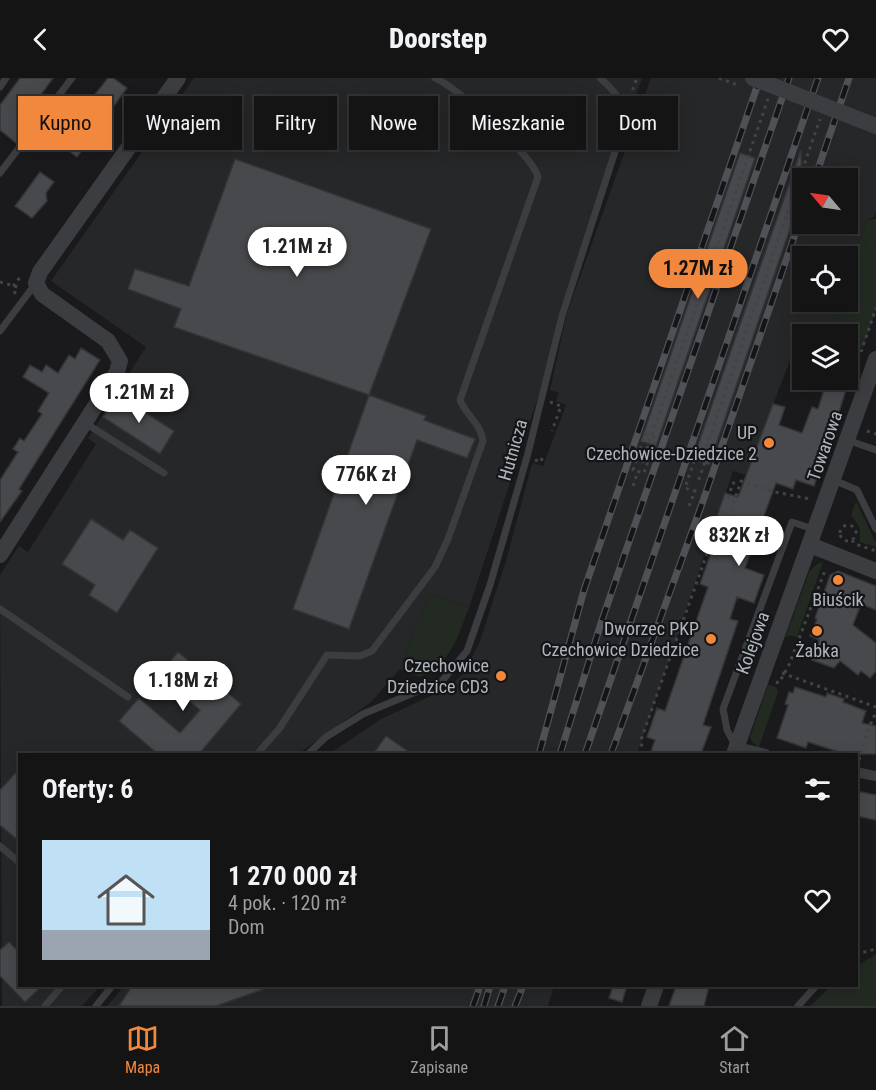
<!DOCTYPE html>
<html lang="pl">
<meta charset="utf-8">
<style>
body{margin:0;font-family:"Roboto Condensed",sans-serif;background:#1d1d1e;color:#f1f3f6;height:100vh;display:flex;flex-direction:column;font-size:22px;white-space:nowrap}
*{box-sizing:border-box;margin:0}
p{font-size:20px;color:#9d9ea0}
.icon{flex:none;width:33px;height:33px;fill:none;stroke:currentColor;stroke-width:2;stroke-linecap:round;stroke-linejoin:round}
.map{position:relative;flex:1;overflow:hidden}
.panel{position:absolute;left:18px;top:675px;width:840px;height:234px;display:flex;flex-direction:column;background:#141415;border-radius:0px;box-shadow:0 3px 15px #0003,0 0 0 2px #333334}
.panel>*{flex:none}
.top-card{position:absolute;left:18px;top:18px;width:840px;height:54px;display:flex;gap:12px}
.needle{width:39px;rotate:299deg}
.controls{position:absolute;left:792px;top:90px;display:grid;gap:12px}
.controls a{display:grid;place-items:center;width:66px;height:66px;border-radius:0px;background:#141415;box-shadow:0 3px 15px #0003,0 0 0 2px #333334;font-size:30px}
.price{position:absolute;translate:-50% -51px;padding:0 14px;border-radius:21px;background:#fff;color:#222;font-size:20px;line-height:39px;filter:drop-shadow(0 2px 3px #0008)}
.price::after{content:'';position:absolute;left:50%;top:36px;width:18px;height:14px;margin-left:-9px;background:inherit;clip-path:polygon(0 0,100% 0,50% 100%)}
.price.on{background:#f2883d;color:#111}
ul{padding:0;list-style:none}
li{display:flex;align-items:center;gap:18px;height:150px;padding:0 24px}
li+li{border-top:2px solid #333334}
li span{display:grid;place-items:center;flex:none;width:168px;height:120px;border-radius:0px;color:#555}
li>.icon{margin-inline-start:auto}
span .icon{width:72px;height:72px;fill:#fffc;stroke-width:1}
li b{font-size:26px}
h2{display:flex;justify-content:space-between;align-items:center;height:72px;padding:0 24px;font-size:26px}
.chip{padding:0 21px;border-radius:0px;background:#141415;box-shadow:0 3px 15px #0003,0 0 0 2px #333334;font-size:21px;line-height:54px}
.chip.on{background:#f2883d;color:#111}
header{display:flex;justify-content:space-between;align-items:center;height:78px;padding:0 24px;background:#141415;font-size:27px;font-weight:800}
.tabs{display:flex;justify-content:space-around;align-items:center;height:84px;border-top:2px solid #333334;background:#141415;font-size:16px;color:#9d9ea0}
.tabs a{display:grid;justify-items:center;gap:3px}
.tabs .on{color:#f2883d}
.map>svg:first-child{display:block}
.built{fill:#262729;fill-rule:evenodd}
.green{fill:#222a22}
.building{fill:#47494c;stroke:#343538;stroke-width:1.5}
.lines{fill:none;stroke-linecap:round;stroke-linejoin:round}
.path{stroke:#414548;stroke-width:3;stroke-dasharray:3 4.5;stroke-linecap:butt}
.service{stroke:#3b3d41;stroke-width:7}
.pedestrian{stroke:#3b3d41;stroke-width:10}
.tertiary{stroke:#3b3d41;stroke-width:16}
.rail-casing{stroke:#4e5256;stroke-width:7}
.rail{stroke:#151517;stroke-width:4.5;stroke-dasharray:14;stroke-linecap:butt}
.path-bridge{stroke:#414548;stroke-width:3;stroke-dasharray:3 4.5;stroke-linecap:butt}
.tertiary-bridge{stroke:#3b3d41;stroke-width:16}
.poi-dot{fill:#f2883d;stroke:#151517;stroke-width:2}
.labels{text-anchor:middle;stroke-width:4.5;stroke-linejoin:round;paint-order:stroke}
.poi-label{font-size:18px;fill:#adb5bc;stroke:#151517;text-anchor:end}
.street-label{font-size:18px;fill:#adb5bc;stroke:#151517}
</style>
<header><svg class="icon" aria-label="back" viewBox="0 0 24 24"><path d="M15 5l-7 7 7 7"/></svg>Doorstep<svg class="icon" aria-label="heart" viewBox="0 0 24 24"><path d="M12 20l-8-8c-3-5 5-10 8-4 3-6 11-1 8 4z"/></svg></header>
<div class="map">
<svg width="876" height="928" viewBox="0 0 876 928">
<rect width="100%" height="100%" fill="#1a1a1c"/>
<path class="built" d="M194,0h448l-82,233 -19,77 -72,220 -40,-14 -29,75 -29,33 -73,52h-278v232h80l-18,20h-80l-2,-431 19,-29 9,6 68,-108 -8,-6 58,-91 -95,-66z
M651,0h225v134l-2,5 -8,4 -18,58v-23h-46v46h38l-7,21 -11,11 -19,-7 -57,148 -13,-4 -96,283h-308l52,-35 67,-31 15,-14 16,-30 27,-83 25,-94 2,-4 10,3 23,-61 -10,-4 3,-8 -9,-3 16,-74zM802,100h46v46h-46z
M124,908h430l-6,20h-441z"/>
<path class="green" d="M876,140v92l-13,38 -15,-5v-9h-26l11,-11 7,-21h8v-23l18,-58z
M856,423l20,42v4l-16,-5v-14l-9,-13z
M823,484l-26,75 -7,-2 -5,3 24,-66 8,-8z
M429,516l40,14c-13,32 -16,52 -49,69l-20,-8z
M768,607l8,2 2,5 -19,55 -6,-4 -3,-6z
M876,876v52h-66l21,-20h25l1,-20z"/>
<path class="building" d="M20,0h33l-36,50 7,5 -8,10 -16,-13v-25z
M108,0h5l14,10 -50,69 -20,-15z
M801,72l1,44 -93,271 -16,-6z
M740,75l15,5 -99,288 -15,-5z
M235,81l196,70 -62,166 -195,-68 7,-18 -53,-20 7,-20 54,17z
M40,94l14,10 -8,11 1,8 -15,17 -17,-12z
M81,270l19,12 -81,129 3,2 -22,31v-42l18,-28 -5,-3 7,-11 4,3 18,-27 -4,-3 11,-18 -26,-16 7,-12 12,7 4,-7 12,8 11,-18 6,4z
M827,302l21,3 -7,23 -27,80 -18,-6 -3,9 -17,-6 -31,85 19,7 -10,28 -17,-6 -7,22 8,2 -35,104 8,2 -10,27h-51l5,-14 -8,-3 10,-29 8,3 43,-124 -8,-3 13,-37 -6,-2 18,-52 13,4 35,-93 12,3 -6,18 23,8 10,-26 6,2z
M118,317l56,36 -14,23 -57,-37z
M369,317l57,21 -2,4 51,19 -8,19 -50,-18 -68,189 -56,-20z
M91,441l32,21 7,-10 28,18 -41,65 -28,-18 6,-10 -33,-21z
M838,493l38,15v24l-15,-6 -8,21 23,18v28l-6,7 -9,-7 -3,4 -18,-14 -6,7 -22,-8 7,-20 -9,-4 7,-17 -2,-1 15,-43z
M178,574l63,52 -42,50h-41l-39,-33 20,-23 41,35 20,-23 -41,-35z
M795,609l31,10 1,-4 17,6 -1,3 23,9 -4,12 14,3v28h-31l-37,-12 -2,6 -29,-10 11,-33 -3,-1 4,-12 4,1z
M386,658l26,18h-39z
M20,690v74l-20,-17v-35z
M856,713l20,4v25l-20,-4z
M9,864l11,11v33h22l-17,16 -25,-26v-26z
M132,908h132v3l-48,17h-97z
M613,908h14l-5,16 -13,-4z
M676,908h33l-5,20h-35z"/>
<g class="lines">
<path class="path" d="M630,19l7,-19
M0,204l21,6
M15,216l-1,-9 7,-9
M861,274l15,-44
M550,324l11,4 -9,25
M867,353l9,3
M645,356l11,4 -12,35 -11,-3z
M704,376l116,-335
M535,382l6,2 2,-8
M642,385l126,-364
M633,408l5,-15
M728,420l5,-15 6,2
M689,428l6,-15 -10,-3 12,-36 10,4 -9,26
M840 455a8 8 0 1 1 16 0a8 8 0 1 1-16 0Z
M852,462l3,4 21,7
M710,471l13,-39
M686,576l-13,-5 36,-101 8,3 24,-70 34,11 35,7
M782,595l94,34
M776,604l3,1 10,-18 37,-97
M643,676l-2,-14 32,-91
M859,682l8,-28 9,-20
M856,876l20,-5"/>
<path class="service" d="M0,9l6,-9
M0,95l72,-95
M0,253l36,-48
M85,345l79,50
M847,362l29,10
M834,402l23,10 19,39
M0,531l128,88
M734,665l-7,-13 -4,-21 69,-187 21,7
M257,676l22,-25 48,-74 33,1 12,-5 63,-84 13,-28 35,-98c-2,-17 -17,-26 -23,-41l78,-223c-5,-21 -82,-91 -103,-99
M308,676l18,-17 37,-23 79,-33 25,-30 23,-66 37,-128 35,-141 61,-189c3,-23 -6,-34 -23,-49
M0,768l20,17
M45,928l17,-20
M96,928l16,-20
M798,928l18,-20"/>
<path class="pedestrian" d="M737,669l29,7
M856,694l20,4"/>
<path class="tertiary" d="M810,467l66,26
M0,477l117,-183 3,-11 -12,-20 -66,-47 -6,-11 4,-11 138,-194
M734,676l142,-395
M649,928l7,-20"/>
<g class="rail-casing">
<path id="rail" d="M815,100l34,-100
M539,676l45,-164 176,-512
M560,676l41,-131 188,-545
M585,676l233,-676
M611,676l92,-253 99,-287
M473,928l7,-20
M484,928l6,-20
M498,928l7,-20
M515,928l8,-20"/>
</g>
<use href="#rail" class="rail"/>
<path class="path-bridge" d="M719,0l21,8"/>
<path class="tertiary-bridge" d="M753,0l123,48"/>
</g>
<g class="poi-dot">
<circle cx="769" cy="365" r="6"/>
<circle cx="838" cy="502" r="6"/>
<circle cx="817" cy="553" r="6"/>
<circle cx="711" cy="561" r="6"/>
<circle cx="501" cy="598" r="6"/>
</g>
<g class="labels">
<g class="poi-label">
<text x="757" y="361">UP<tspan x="757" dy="21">Czechowice-Dziedzice 2</tspan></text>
<text x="838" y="528" text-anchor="middle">Biuścik</text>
<text x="699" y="557">Dworzec PKP<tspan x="699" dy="21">Czechowice Dziedzice</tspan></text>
<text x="817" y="579" text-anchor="middle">Żabka</text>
<text x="489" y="594">Czechowice<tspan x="489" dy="21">Dziedzice CD3</tspan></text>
</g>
<g class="street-label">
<text transform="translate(825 368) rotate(-71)" y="6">Towarowa</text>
<text transform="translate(513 372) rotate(-74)" y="6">Hutnicza</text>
<text transform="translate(753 565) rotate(-70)" y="6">Kolejowa</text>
</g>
</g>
</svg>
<div class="controls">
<a><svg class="needle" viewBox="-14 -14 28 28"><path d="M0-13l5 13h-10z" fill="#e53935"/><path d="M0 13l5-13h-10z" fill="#9d9ea0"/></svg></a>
<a><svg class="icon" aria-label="locate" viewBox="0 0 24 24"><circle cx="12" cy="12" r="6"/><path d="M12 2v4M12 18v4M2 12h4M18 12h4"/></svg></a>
<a><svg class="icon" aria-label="layers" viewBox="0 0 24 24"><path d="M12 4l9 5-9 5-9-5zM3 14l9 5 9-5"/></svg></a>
</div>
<b class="price" style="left:297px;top:200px">1.21M zł</b>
<b class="price on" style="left:698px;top:222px">1.27M zł</b>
<b class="price" style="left:139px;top:346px">1.21M zł</b>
<b class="price" style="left:366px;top:428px">776K zł</b>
<b class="price" style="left:739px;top:489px">832K zł</b>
<b class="price" style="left:183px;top:634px">1.18M zł</b>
<div class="top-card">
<a class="chip on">Kupno</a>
<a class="chip">Wynajem</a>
<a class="chip">Filtry</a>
<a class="chip">Nowe</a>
<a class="chip">Mieszkanie</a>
<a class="chip">Dom</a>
</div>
<section class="panel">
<h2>Oferty: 6<svg class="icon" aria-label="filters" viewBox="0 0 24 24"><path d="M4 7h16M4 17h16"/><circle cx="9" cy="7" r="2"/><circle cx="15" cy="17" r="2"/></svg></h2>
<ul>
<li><span style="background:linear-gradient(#bfe0f5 75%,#9aa5b1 0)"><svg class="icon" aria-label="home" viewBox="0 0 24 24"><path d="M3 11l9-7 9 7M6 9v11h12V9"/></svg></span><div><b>1 270 000 zł</b><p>4 pok. · 120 m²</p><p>Dom</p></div><svg class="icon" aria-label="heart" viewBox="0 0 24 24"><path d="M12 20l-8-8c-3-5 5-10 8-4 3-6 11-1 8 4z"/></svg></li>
</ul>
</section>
</div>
<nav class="tabs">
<a class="on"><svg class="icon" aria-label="map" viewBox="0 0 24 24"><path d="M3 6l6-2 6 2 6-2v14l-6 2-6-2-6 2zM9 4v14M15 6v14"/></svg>Mapa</a>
<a><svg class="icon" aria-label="saved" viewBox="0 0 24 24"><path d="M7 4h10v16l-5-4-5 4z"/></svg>Zapisane</a>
<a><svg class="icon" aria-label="home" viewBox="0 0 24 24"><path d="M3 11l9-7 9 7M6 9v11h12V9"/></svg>Start</a>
</nav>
